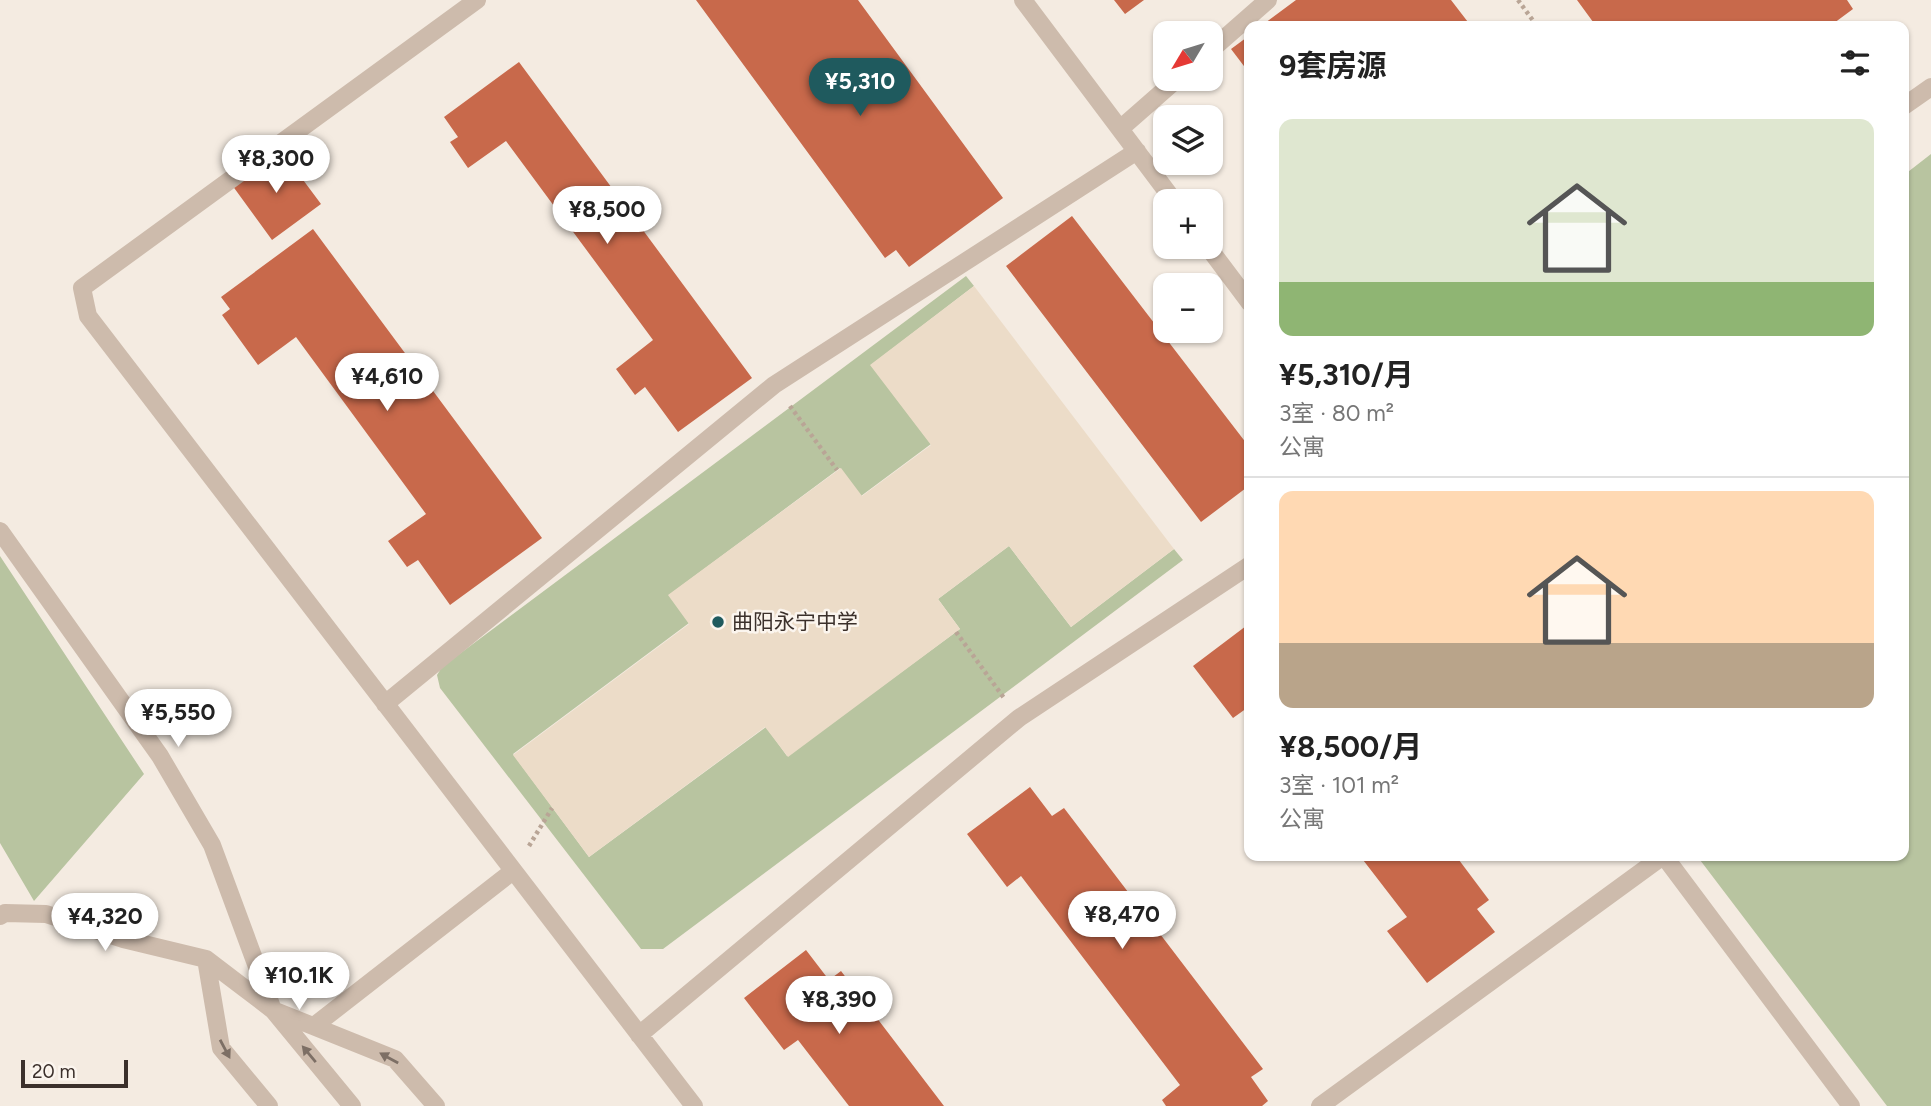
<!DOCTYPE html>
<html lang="zh">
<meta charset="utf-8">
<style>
body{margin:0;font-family:Figtree,"Noto Sans SC",sans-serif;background:#f6f6f6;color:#222;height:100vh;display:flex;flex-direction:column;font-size:26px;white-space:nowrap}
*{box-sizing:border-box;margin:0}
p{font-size:23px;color:#767676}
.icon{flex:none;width:38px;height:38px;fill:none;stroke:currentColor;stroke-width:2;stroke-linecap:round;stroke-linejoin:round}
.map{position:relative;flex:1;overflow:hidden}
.sheet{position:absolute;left:1244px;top:21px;width:665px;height:840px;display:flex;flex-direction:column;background:#fff;border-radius:14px;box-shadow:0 2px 5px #0004}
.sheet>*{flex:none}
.needle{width:46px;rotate:232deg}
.buttons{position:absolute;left:1153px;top:21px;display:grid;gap:14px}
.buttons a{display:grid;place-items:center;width:70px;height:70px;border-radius:14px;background:#fff;box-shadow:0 2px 5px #0004;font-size:35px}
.scale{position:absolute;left:21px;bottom:18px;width:107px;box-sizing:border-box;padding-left:7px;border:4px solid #3b302b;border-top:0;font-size:19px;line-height:24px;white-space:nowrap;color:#3b302b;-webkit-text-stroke:5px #fbf5ee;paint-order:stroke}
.price{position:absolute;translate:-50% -60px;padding:0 16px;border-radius:24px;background:#fff;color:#222;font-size:23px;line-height:46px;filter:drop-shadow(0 2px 4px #0008)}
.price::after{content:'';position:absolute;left:50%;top:42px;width:21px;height:16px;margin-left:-10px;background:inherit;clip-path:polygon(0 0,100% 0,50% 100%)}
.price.current{background:#1f5a5e;color:#fff}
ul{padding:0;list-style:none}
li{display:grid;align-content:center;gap:14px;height:371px;padding:0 35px}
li+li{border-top:2px solid #e0e0e0}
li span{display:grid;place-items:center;height:217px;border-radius:14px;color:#555}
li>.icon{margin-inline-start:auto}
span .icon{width:126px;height:126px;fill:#fffc;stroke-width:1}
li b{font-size:30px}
h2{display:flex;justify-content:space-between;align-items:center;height:84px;padding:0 35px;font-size:30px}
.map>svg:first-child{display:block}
.green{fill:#b8c4a0}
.plaza{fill:#ecdcc8}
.building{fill:#c8694b}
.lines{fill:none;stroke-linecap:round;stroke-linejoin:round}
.path{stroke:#b9a596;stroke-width:4.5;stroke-dasharray:3.5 3.5;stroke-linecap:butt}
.minor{stroke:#cdbbac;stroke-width:18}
.oneway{fill:#7d6f65}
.poi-dot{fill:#1f5a5e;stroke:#fbf5ee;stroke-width:2.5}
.labels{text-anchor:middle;stroke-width:5;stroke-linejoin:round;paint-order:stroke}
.poi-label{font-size:21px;fill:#3b302b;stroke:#fbf5ee;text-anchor:start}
</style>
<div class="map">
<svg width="1931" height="1106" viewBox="0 0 1931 1106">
<rect width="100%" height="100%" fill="#f4ebe1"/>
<path class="green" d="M1931,154v952h-44l-190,-250h207v-681z
M966,276l8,10 -103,79 60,79 -70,52 -21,-28 -171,127 20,28 -176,131 76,103 177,-130 21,29 173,-127 -22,-30 71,-53 62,81 103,-78 9,11 -520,389h-22l-201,-261 -3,-13 5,-8z
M0,556l144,218 -110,127 -34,-58z"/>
<path class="plaza" d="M974,286l200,263 -103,78 -62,-81 -71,53 22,30 -4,3 -168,125 -23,-30 -176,130 -76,-102 176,-131 -21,-29 173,-127 21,28 69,-51 -61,-80z"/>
<path class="building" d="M696,0h162l145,198 -94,69 -13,-17 -11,8z
M1114,0h30l-19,14z
M1296,0h155l20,26h-210z
M1577,0h270l6,9 -23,17h-234z
M1250,35v39l-19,-25z
M519,62l233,316 -74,54 -33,-45 -10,8 -19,-26 37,-29 -147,-199 -38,27 -18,-26 8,-5 -14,-20z
M280,149l41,55 -49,36 -40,-55z
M1072,216l178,232v37l-49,37 -195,-256z
M313,229l229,309 -92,67 -32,-45 -11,7 -19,-26 38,-27 -130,-177 -38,28 -36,-50 8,-6 -9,-12z
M1250,623v87l-3,-2 -14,10 -40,-52z
M1030,787l22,29 12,-8 199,261 -12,8 17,24 -6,5h-96l-4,-6 18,-15 -159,-209 -14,11 -40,-53z
M1360,856h96l33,44 -12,9 18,23 -68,51 -40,-52 20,-14z
M806,950l23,30 12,-9 103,135h-95l-51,-66 -14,10 -40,-52z"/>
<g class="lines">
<path class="path" d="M1518,0l19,26
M790,406l47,64
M956,632l48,66
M529,846l23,-38"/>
<path class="minor" d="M477,0l-395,288 6,28 606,790
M1023,0l151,201
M1211,50l57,-50
M1904,106l27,-19
M1120,129l57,-50
M1208,247l42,56
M0,531l160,225 52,89 61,165 122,49 41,47
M385,704l389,-319 363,-234
M1664,856l187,250
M0,916l5,-3 41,1 77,25 83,20 67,51 79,96
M206,959l15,89 48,58
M314,1026l199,-155
M639,1035l380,-317 231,-153
M1320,1106l343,-250"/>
</g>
<defs><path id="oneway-solid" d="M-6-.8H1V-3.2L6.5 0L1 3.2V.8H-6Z" transform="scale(1.75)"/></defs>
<g class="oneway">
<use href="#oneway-solid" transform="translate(225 1049) rotate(62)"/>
<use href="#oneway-solid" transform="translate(309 1054) rotate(-130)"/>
<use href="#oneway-solid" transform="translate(389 1058) rotate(-151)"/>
</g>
<circle class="poi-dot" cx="718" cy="622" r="7"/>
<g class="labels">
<g class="poi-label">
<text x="732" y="629">曲阳永宁中学</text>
</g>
</g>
</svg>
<div class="buttons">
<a><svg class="needle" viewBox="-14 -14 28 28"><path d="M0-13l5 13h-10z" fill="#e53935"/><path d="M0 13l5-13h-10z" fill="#767676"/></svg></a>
<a><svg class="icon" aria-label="layers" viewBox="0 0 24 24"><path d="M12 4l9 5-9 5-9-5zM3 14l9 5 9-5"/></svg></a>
<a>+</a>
<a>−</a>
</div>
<div class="scale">20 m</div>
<b class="price current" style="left:860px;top:118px">¥5,310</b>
<b class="price" style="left:276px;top:195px">¥8,300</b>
<b class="price" style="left:607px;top:246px">¥8,500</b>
<b class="price" style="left:387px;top:413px">¥4,610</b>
<b class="price" style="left:178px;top:749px">¥5,550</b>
<b class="price" style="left:1122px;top:951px">¥8,470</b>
<b class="price" style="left:105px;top:953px">¥4,320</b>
<b class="price" style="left:299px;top:1012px">¥10.1K</b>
<b class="price" style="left:839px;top:1036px">¥8,390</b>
<section class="sheet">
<h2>9套房源<svg class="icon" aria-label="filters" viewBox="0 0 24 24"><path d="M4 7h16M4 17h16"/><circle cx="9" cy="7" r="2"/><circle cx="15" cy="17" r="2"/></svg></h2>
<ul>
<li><span style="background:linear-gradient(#dfe7d0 75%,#8fb573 0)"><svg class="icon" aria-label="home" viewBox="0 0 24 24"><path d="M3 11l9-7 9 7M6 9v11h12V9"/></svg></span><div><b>¥5,310/月</b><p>3室 · 80 m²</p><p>公寓</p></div></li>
<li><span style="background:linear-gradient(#ffd9b3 70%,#b9a48a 0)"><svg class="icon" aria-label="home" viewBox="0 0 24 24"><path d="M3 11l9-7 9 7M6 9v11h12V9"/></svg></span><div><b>¥8,500/月</b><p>3室 · 101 m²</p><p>公寓</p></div></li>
</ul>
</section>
</div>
